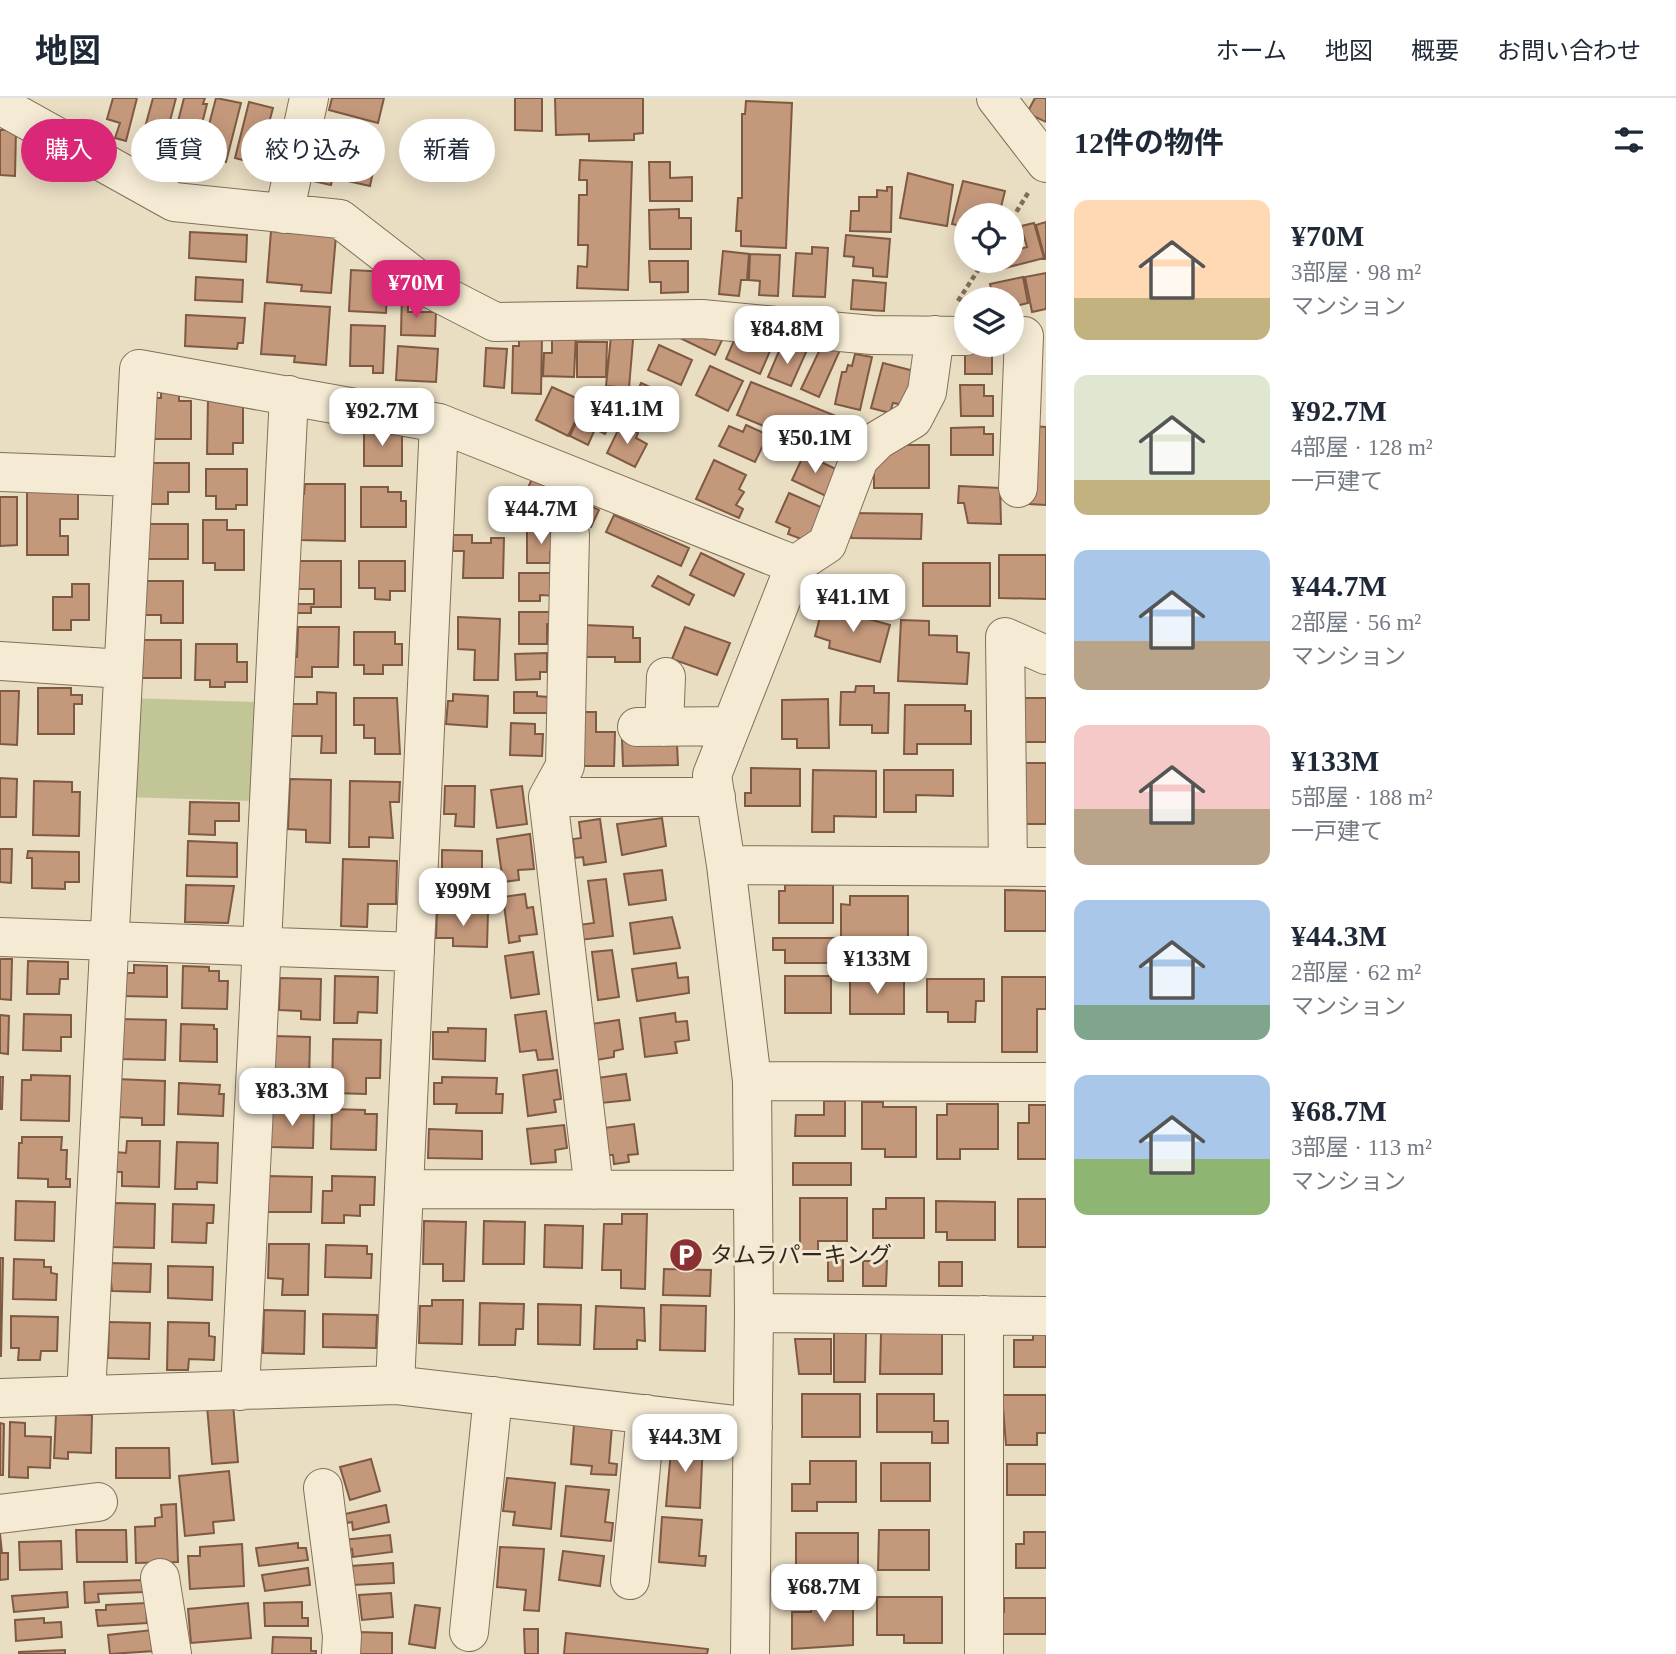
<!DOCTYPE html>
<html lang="ja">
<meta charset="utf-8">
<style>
body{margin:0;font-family:"Times New Roman","Noto Sans JP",serif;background:#f2f2f3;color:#1f2937;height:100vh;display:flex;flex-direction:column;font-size:26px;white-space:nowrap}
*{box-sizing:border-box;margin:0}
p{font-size:23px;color:#747a83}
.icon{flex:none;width:38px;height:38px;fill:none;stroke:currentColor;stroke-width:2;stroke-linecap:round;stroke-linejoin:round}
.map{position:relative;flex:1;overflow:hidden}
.panel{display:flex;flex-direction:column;background:#fff;width:630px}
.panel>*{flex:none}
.hud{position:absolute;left:21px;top:21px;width:665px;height:63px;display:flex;gap:14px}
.buttons{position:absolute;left:954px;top:105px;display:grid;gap:14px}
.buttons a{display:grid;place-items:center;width:70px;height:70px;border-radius:50%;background:#fff;box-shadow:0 4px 18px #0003;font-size:35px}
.price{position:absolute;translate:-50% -60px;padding:0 16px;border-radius:14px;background:#fff;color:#222;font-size:23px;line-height:46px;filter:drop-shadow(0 2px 4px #0008)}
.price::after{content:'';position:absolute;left:50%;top:42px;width:21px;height:16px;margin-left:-10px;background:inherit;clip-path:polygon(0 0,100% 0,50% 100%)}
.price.active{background:#db2777;color:#fff}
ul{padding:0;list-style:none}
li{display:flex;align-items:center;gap:21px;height:175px;padding:0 28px}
li span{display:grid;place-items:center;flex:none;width:196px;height:140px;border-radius:14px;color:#555}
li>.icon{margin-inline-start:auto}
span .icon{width:84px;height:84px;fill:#fffc;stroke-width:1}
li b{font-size:30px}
h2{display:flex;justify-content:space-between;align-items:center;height:84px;padding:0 28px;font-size:30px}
.pill{padding:0 24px;border-radius:32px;background:#fff;box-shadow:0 4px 18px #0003;font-size:24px;line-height:63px}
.pill.active{background:#db2777;color:#fff}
header{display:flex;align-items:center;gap:42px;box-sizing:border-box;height:98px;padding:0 35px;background:#fff;border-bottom:2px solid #e0e1e3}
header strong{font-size:33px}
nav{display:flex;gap:38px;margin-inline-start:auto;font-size:24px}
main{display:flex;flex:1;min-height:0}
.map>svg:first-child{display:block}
.green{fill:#c2c697}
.building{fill:#c4987b;stroke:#7f5a43;stroke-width:2}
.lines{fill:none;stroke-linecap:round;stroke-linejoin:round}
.minor-casing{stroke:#826f5b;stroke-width:40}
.path{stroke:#826f5b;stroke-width:4.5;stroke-dasharray:5 3.5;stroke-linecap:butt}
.minor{stroke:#f5ebd4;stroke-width:38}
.labels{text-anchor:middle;stroke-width:6;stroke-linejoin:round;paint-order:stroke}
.poi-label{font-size:23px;fill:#33281e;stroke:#f2e8d1;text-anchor:start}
</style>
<header>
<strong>地図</strong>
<nav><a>ホーム</a><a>地図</a><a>概要</a><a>お問い合わせ</a></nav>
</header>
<main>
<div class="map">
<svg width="1046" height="1556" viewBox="0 0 1046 1556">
<rect width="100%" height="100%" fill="#e9ddc2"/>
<path class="green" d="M128,600l128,4 -4,99 -127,-4z"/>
<path class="building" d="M113,0h24l-11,43 -11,-3 5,-15 -13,-4z
M153,0h23l-9,34 -8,-2 -2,5 -13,-4z
M184,0h21l-2,6h4l-10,39 -24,-2z
M216,0l25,5 -15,59 -25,-7z
M332,0h52l-6,25 -49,-13z
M515,0h27v33l-27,-1z
M555,0h88v35l-9,1v6l-45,1v-7l-33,1z
M1035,0h11v24l-19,-9z
M746,3l46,2 -6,145 -45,-2v-15h-5l2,-33h4v-84h3z
M249,4l24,6 -15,56 -23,-6z
M320,30l10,2 -3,11 13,2 -9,42 -18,-4 4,-18 -5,-1z
M0,32h16l-1,46 -15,-1z
M352,40l27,5 -9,43 -27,-6z
M580,62l52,2 -4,128 -51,-2 1,-22 9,1 1,-22h-10l1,-50h8v-15h-8z
M649,64h21v16l22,-1v24h-42z
M908,75l45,12 -6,41 -47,-8z
M963,83l42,10 -6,24h-33v12l-14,-3z
M887,89h5l-1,45 -41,-1 1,-20h8v-14h18v-7l10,1z
M679,111v9h12v31h-41l-1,-39z
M1046,124v37h-1l-9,-34z
M1034,125l10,35 -43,11 -2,-5 13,-3v-10l15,-4 -6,-21z
M271,133l65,5 -5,57 -30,-2 1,-6 -35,-3z
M190,134l57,3 -1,27 -57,-4z
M846,137l44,4 -3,38 -14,-1v-8l-20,-2 1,-9 -10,-1z
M812,149l16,1 -3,49 -32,-1 3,-43 16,1z
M723,153l26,3 -2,26h-6l-2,16 -20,-2z
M750,156l30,1 -2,41 -19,-1 1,-14 -11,-1z
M649,163h39v31l-27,1v-11h-11z
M351,172l37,2 -2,41 -37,-2z
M1046,175v36l-14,3 -7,-35z
M196,179l47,3 -1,22 -47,-2z
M1023,179l5,26 -16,4v-8h-19l-3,-15z
M853,182l33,3 -2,28 -33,-2z
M402,191h6v23h28l-1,24 -34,-1z
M265,205l65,4 -4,58 -32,-3 1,-6 -34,-2z
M186,217l59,3 -2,25h-5l-1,6 -52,-3z
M351,227l34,1 -2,47h-10v-7h-23z
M634,230l-5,60 -23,-2 5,-50z
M684,231l22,10 3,-7 14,6 -8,17 -35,-17z
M552,235l24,1 -2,43 -31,-1 1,-23h8z
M519,238h23l-1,58 -29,-1 1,-47h6z
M736,238l34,15 -10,23 -34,-15z
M577,244h30l-1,35h-29z
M823,245l17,7 -21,47 -18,-8z
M659,247l33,15 -11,25 -33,-15z
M796,247l11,5 -16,36 -23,-9 11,-26 12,5z
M398,248l40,3 -2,33 -40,-2z
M486,250l21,1 -3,39 -20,-2z
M965,253h27v23h-27z
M855,256l17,3 -12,53 -25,-6 7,-32h4l2,-7 4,1z
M883,265l31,8 -9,34 -12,-2 -3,10 -19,-5z
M710,268l33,15 -15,30 -32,-16z
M751,284l105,42 -14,33 -5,-2 -1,3 -34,-14 4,-11 -24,-10 -4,9 -41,-17z
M641,285l29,13 -16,33 -28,-13z
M960,287h24v11h9v20h-32z
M552,289l33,15 -17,34 -32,-16z
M161,294h18v9h12v38h-41l4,-41h7z
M588,298l29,13 -12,25 -10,-5 -7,16 -18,-9z
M208,301h35v44h-10v11h-26z
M621,326l17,9 -2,5 11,6 -12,23 -28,-14z
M746,327l22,10 -13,27 -36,-16 10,-20 14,6z
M364,328h10v5h28v35h-38z
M1032,328l14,1v78l-17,-1z
M984,329v7h9v21h-42v-27z
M887,347h42v43h-55v-31z
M804,356l34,16 -12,26 -34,-16z
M714,362l32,15 -7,14 5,3 -8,13 7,4 -4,9 -43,-19z
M147,365h42v29h-21v12h-21z
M206,371h41v36h-11v4h-20v-13h-10z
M532,381l67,31 -8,17 -67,-31z
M27,386l51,2v33h-18v17h8v19h-41z
M305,386h40v57l-47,-1v-46h6z
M959,388l41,2 1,36 -33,-1 -4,-20h-6z
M361,389h27v5h13v9h5v26h-45z
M789,395l34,15 -14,34 -21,-8 2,-6 -14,-6z
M0,399h17v48l-17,1z
M491,404h15v20h-15z
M852,415l70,1 -1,25 -70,-1z
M614,417l75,33 -8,18 -75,-34z
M203,422h24v10h17v40h-29v-7h-12z
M144,426h44v35h-44z
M527,433h26l9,21h-12v11h-23z
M453,437h19v8h19v-5h13l-1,40h-40l1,-27h-11z
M701,455l43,21 -10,22 -44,-21z
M999,457h47v44l-47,-1z
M298,463h43v46h-30v6h-14v-9h17v-15h-17z
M359,463h46v30h-15v9l-15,-1v-11h-16z
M923,465h67v43h-67z
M519,475h38v23l-17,-1v6h-21z
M658,478l36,19 -5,10 -37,-19z
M142,483h41v42h-22v-8h-20z
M72,486h17v36h-18v10h-18v-33h19z
M823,508l67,19 -10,37 -51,-14 1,-7 -15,-5z
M519,514h37v12h-9v20h-28z
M458,519l42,2 -2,61h-24l1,-30 -17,-1z
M901,522l28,1v14l28,1v16l12,1 -2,31 -69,-3z
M583,527l50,2v11h7v24h-25v-5h-30z
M298,529h41l-1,40h-26v10h-21v-20h6z
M685,529l45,16 -13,32 -45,-16z
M354,534h41v12h7v21h-19v9h-19v-9h-10z
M139,542h42v38h-42z
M196,546h41v18h10v20h-22v5h-15v-7h-15z
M547,555v19h-7v7l-24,1 -1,-26z
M856,588h18v7h15l-1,40h-16v-8h-32l1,-33h14z
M38,590h33v7h11v9h-8v30h-36z
M0,593h19l-2,54 -17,-1z
M317,594l19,1v60h-15l1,-17h-31v-32h26z
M514,594h23v4l11,1 7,16h-41z
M453,596l35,2 -1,31 -41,-3 2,-23h5z
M354,600h43l3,56h-25v-16h-11v-13h-10z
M1024,600h22v44h-23z
M828,601l1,49h-32v-9h-15v-39z
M905,607h60v6h6v33h-54v10h-13z
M582,614h14v20h19l-1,34h-32z
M511,625l24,1v10h8l-1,22 -32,-1z
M673,640l4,5 1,22 -55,1 -1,-27z
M1024,665h22v61h-22z
M751,670l49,1v37h-55v-13h6z
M813,672l63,1v46l-42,-1v16h-22z
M884,672h69v26l-37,-1v17h-32z
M0,680l17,1 -1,38h-16z
M290,681l41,1 -1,63 -24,-1v-12l-18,-1z
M34,683l38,1v10h8l-1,44 -46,-1z
M350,683l50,1 -1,20h-9l3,36 -24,-1v10h-20z
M445,688h30l-1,41 -19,-1 1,-12h-12z
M522,688l5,38 -30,4 -6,-38z
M190,704l49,1v18h-24v14l-26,-1z
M662,720l4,28 -44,9 -5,-31z
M600,721l6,43 -22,3 -1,-8 -8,1 -2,-19 8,-1 -2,-16z
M530,736l4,35 -16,1 1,10 -16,2 -6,-43z
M188,743l49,2v34l-50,-1z
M0,751h12l-1,34 -11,-1z
M442,752l40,1v24h-13v7h-27z
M28,753l51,1v30h-14v7l-33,-1v-30h-5z
M343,761l54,2 -1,43h-28l-1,23 -26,-1z
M662,772l4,30 -37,5 -5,-31z
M606,781l7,57 -33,4 -2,-15 16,-2 -6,-42z
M186,787l48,1 -6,37 -43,-1z
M785,787h48v38h-54v-32h6z
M1005,792l41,1v40h-41z
M525,796l2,14 6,-1 4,27 -18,2 1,5 -11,2 -6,-46z
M850,798h58v43l-67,-1v-34l9,1z
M437,813l51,1 -1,35 -34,-1v-8h-17z
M672,819l8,31 -46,6 -4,-31z
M773,840h66v25h-54v-13h-12z
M612,852l7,47 -21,3 -6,-48z
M533,854l6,42 -28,4 -6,-42z
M0,861h12l-1,41 -11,-1z
M28,863l40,1v17h-8l-1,15h-32z
M676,865l2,15 10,-1 1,16 -52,8 -5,-32z
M134,867l33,1v31l-46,-1v-23h13z
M183,868l26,1v4h10v10h9l-1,28 -45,-1z
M335,878l43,1 -1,36 -19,-1 -1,11h-23z
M785,878h46v37h-46z
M1002,879h44v32h-9v43h-35z
M280,880l41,1 -1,41 -19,-1v-8l-22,-1z
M850,881h54v35h-54z
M927,881h57v22h-8l-1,21h-27v-10h-21z
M546,913l7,48 -15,1 -2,-10 -16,2 -5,-37z
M675,915l1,9 11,-1 2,19 -14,2 2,11 -32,4 -5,-39z
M24,916l47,1v22h-10v14l-38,-1z
M0,917l9,1 -1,38 -8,-1z
M119,921l47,1 -1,40 -47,-1z
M619,922l4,29 -9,2v6l-18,3 -5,-36z
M181,926l33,1v4h3v33l-37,-1z
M448,930l38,1 -1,32 -52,-2v-27h15z
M274,938l36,1 -1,48 -36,-1z
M333,941l48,1 -1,38h-14v16l-34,-1z
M557,972l4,29 -7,1 2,12 -28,4 -5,-41z
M626,976l4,26 -29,3 -4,-25z
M31,977l39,1 -1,45 -48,-1 1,-40h9z
M0,979h3l-1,32h-2z
M442,979l55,1 -1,16h7l-1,19h-46l1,-9h-23v-21h8z
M116,981l49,2 -1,44h-22v-7l-27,-1z
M179,985l41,2 -1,9h5l-1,22 -45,-2z
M824,1003h21v35h-50l1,-21h28z
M862,1004h21v5h33v50h-31v-8h-23z
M947,1006h51v45h-38v10h-23v-44h10z
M1029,1007h17v54h-28v-36h11z
M276,1010l38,1 -1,39 -43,-1 1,-34h5z
M332,1011l33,1v4h12l-1,36 -45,-1z
M634,1026l4,30 -10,1 1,7 -15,2 -1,-9h-5l-4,-27z
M564,1027l3,23 -12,2 1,12 -25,2 -4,-35z
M429,1031l53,2v28l-54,-1z
M22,1039h40l-1,13h6l-1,29h4v8h-22v-8l-30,-1 1,-35h3z
M127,1043h33l-1,46 -37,-1v-14h-6v-20l10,1z
M177,1044l41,1 -1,40 -20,-1v7h-22z
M793,1065h58v22h-58z
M267,1078l45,1 -1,35h-45z
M332,1078l43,1 -1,28h-14v11l-16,-1v8h-22l1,-32h9z
M800,1100h47v43h-29v10h-18z
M886,1100h38v40h-51v-29h13z
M1018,1101h28v48h-28z
M16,1103l39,1 -1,39 -39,-1z
M936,1103l59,1v38h-48v-8h-11z
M115,1105l40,1 -1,44 -44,-1z
M173,1106l41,1 -1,18h-6l-1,20 -34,-1z
M622,1116h25l-2,75 -24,-1v-18h-19l2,-46h18z
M424,1123l42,1 -2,59h-21v-17h-20z
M484,1123l41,1 -1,42h-41z
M545,1127l38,1 -1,42 -38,-1z
M269,1146h40l-1,51h-26l1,-16 -15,-1z
M326,1147l41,1v8h5l-1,24 -46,-1z
M828,1157h15v26h-15z
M0,1160h3l-2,98h-1z
M14,1161l30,1v7h7v6l6,1 -1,26 -43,-1z
M863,1163h24l-1,25h-23z
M939,1164h23v24h-23z
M109,1165l42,1 -1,28 -38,-1z
M168,1168l45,1 -1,33 -44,-2z
M664,1171l47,1 -1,26 -47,-1z
M432,1202h31l-1,44 -43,-1 1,-37h12z
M480,1205l44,1 -1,25h-7l-1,16h-36z
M538,1206l43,1 -1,40 -42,-1z
M661,1207l45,1 -1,45 -45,-1z
M596,1208l48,2 1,33 -8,-1v9h-43z
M264,1212l41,1 -1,43 -41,-1z
M323,1216l54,1 -1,33 -53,-1z
M11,1218l47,1 -1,34h-16l-1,9h-22l1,-12h-8z
M109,1224l41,1 -1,36 -41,-1z
M168,1224l41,1v13l6,1 -1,23 -25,-1 -1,11h-21z
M834,1233h32l-1,51h-31z
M881,1235h61v41h-62z
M1033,1235h13v34h-32v-27h19z
M795,1241h36v35h-32z
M802,1296h58v43h-58z
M877,1296h57v27h14v22h-16v-11h-55z
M1002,1297h44v38h-9v12h-31z
M233,1306l5,58 -26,2 -5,-58z
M56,1316l36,1 -1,38 -23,-1v7l-14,-1z
M10,1324l15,1v13l26,1 -1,31 -22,-1v11l-19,-1z
M0,1325l4,1 -1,51h-3z
M574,1326l38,2 -3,37 8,1 -1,11 -25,-1 1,-8 -21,-2z
M672,1342l31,1 -3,67 -34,-2z
M116,1350h53l1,30h-54z
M371,1361l9,32 -30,9 -10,-33z
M810,1363h46v41h-39v9h-25v-27h18z
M881,1365h49v38h-49z
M1007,1366h39v31h-39z
M229,1373l5,49 -21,2 1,11 -29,3 -6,-60z
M507,1380l48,5 -4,46 -38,-4 2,-13 -12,-1z
M566,1388l43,4 -4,32 8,1 -2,18 -50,-5z
M176,1406l2,58 -42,1 -1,-36 20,-1v-8l7,-1 -1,-12z
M386,1407l3,17 -36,8 -1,-8 -5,1 -2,-9z
M662,1419l40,3 -3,36h7l-1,10 -46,-4z
M76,1432h50l1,32h-50z
M879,1432h50v40h-51z
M1024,1434h22v36h-30v-24h8z
M796,1435h62v42h-39v-6h-23z
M0,1436l2,19h6v26l-8,1z
M390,1437l2,17 -39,5 -1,-8 -7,1 -2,-10z
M61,1443l1,28 -42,1 -1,-28z
M298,1445v5h8l2,12 -49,6 -3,-18z
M242,1446l2,42 -54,3 -2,-33h12v-9z
M500,1449l44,2 -5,62 -15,-1 2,-20 -29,-3z
M563,1453l41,5 -4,30 -41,-6z
M393,1465l1,20 -42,2 -1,-19z
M308,1470l2,17 -45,6 -3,-16z
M143,1482v12l-45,2 1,8 -14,1 -1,-21z
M67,1494l1,15 -54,5 -2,-16z
M391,1495l2,24 -31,3 -3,-25z
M877,1499h65v46h-38v-8h-27z
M811,1500h42v47l-61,4v-37h19z
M1004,1500h42v36h-47v-22h5z
M302,1504v16h6v8h-43l-1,-23z
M146,1505l1,20 -49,3 -2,-16h10v-5z
M248,1505l3,35 -60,5 -3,-34z
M415,1507l25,3 -5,40 -26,-4z
M44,1520v5l17,-1 1,15 -46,4 -1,-21z
M524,1531h14v25h-13z
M152,1532l2,21 -44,3 -2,-19z
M358,1534l34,1v21h-35z
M566,1535l142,16 -1,5h-143z
M273,1539l38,1v13h5v3h-44z
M65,1552v4h-46v-2z"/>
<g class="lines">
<g class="minor-casing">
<path id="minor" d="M996,0l50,65
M0,7l174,97 166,17 89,69 66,34 207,-3 170,16 94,1
M284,116l25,-116
M0,374l133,5
M1018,390l6,-152
M0,563l123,8
M637,629l94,-1
M664,629l2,-50
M548,699l17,-31 5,-232
M726,767l320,2
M1008,768l-3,-229 41,18
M0,839l415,15
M752,983l294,1
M405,1091l348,1
M594,1092l-46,-393h168
M754,1215l292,3
M984,1217v339
M395,1287l44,-962
M240,1293l49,-996
M86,1297l53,-1026 300,54 356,142
M0,1300l395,-13 358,42
M323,1390l19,148 -1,18
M0,1416l98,-12
M160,1480l12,76
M630,1482l16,-166
M469,1534l24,-236
M750,1556l4,-341 -2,-232 -26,-216 -14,-90 83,-210 32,-21 32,-85 19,-19 35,-21 14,-27 8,-57"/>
</g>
<path class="path" d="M1012,121l16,-26
M958,203l26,-40"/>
<use href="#minor" class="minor"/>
</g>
<defs>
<g id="parking-disc" transform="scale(1.75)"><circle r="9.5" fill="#8b3033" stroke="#f2e8d1"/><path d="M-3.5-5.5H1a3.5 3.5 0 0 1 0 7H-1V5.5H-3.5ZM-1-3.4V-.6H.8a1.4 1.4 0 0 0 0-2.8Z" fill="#fff"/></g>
</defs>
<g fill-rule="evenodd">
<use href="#parking-disc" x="686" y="1157"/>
</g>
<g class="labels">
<g class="poi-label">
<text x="710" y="1165">タムラパーキング</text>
</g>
</g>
</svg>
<div class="buttons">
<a><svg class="icon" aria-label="locate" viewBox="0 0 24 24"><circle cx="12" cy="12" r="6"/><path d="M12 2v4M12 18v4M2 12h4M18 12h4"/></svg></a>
<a><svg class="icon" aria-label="layers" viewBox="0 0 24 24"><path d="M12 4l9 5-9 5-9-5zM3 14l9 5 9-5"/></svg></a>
</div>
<b class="price active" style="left:416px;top:222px">¥70M</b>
<b class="price" style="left:787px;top:268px">¥84.8M</b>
<b class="price" style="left:627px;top:348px">¥41.1M</b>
<b class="price" style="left:382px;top:350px">¥92.7M</b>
<b class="price" style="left:815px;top:377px">¥50.1M</b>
<b class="price" style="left:541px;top:448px">¥44.7M</b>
<b class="price" style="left:853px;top:536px">¥41.1M</b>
<b class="price" style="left:463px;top:830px">¥99M</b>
<b class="price" style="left:877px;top:898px">¥133M</b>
<b class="price" style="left:292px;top:1030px">¥83.3M</b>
<b class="price" style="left:685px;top:1376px">¥44.3M</b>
<b class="price" style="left:824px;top:1526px">¥68.7M</b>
<div class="hud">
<a class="pill active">購入</a>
<a class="pill">賃貸</a>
<a class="pill">絞り込み</a>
<a class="pill">新着</a>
</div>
</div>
<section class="panel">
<h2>12件の物件<svg class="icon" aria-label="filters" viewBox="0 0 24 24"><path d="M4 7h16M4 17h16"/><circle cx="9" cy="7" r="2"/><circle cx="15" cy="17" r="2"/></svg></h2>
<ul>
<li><span style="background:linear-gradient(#ffd9b3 70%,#c2b280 0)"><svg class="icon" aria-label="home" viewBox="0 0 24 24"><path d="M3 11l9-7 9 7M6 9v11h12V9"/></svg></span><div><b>¥70M</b><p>3部屋 · 98 m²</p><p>マンション</p></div></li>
<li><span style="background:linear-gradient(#dfe7d0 75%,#c2b280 0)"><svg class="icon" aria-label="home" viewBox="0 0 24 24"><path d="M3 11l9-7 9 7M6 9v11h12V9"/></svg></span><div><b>¥92.7M</b><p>4部屋 · 128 m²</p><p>一戸建て</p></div></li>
<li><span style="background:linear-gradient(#a9c7e8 65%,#b9a48a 0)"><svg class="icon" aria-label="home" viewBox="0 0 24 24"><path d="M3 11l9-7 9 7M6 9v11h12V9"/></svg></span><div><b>¥44.7M</b><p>2部屋 · 56 m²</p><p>マンション</p></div></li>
<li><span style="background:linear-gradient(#f6c9c9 60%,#b9a48a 0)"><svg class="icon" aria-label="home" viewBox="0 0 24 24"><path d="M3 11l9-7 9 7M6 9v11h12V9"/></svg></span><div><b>¥133M</b><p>5部屋 · 188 m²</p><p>一戸建て</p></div></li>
<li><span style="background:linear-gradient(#a9c7e8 75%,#7fa58c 0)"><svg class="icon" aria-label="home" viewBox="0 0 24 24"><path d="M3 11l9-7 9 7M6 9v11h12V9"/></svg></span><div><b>¥44.3M</b><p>2部屋 · 62 m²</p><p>マンション</p></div></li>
<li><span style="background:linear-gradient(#a9c7e8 60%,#8fb573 0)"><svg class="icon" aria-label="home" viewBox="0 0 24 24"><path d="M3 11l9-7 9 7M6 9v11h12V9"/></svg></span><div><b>¥68.7M</b><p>3部屋 · 113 m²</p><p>マンション</p></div></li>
</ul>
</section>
</main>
